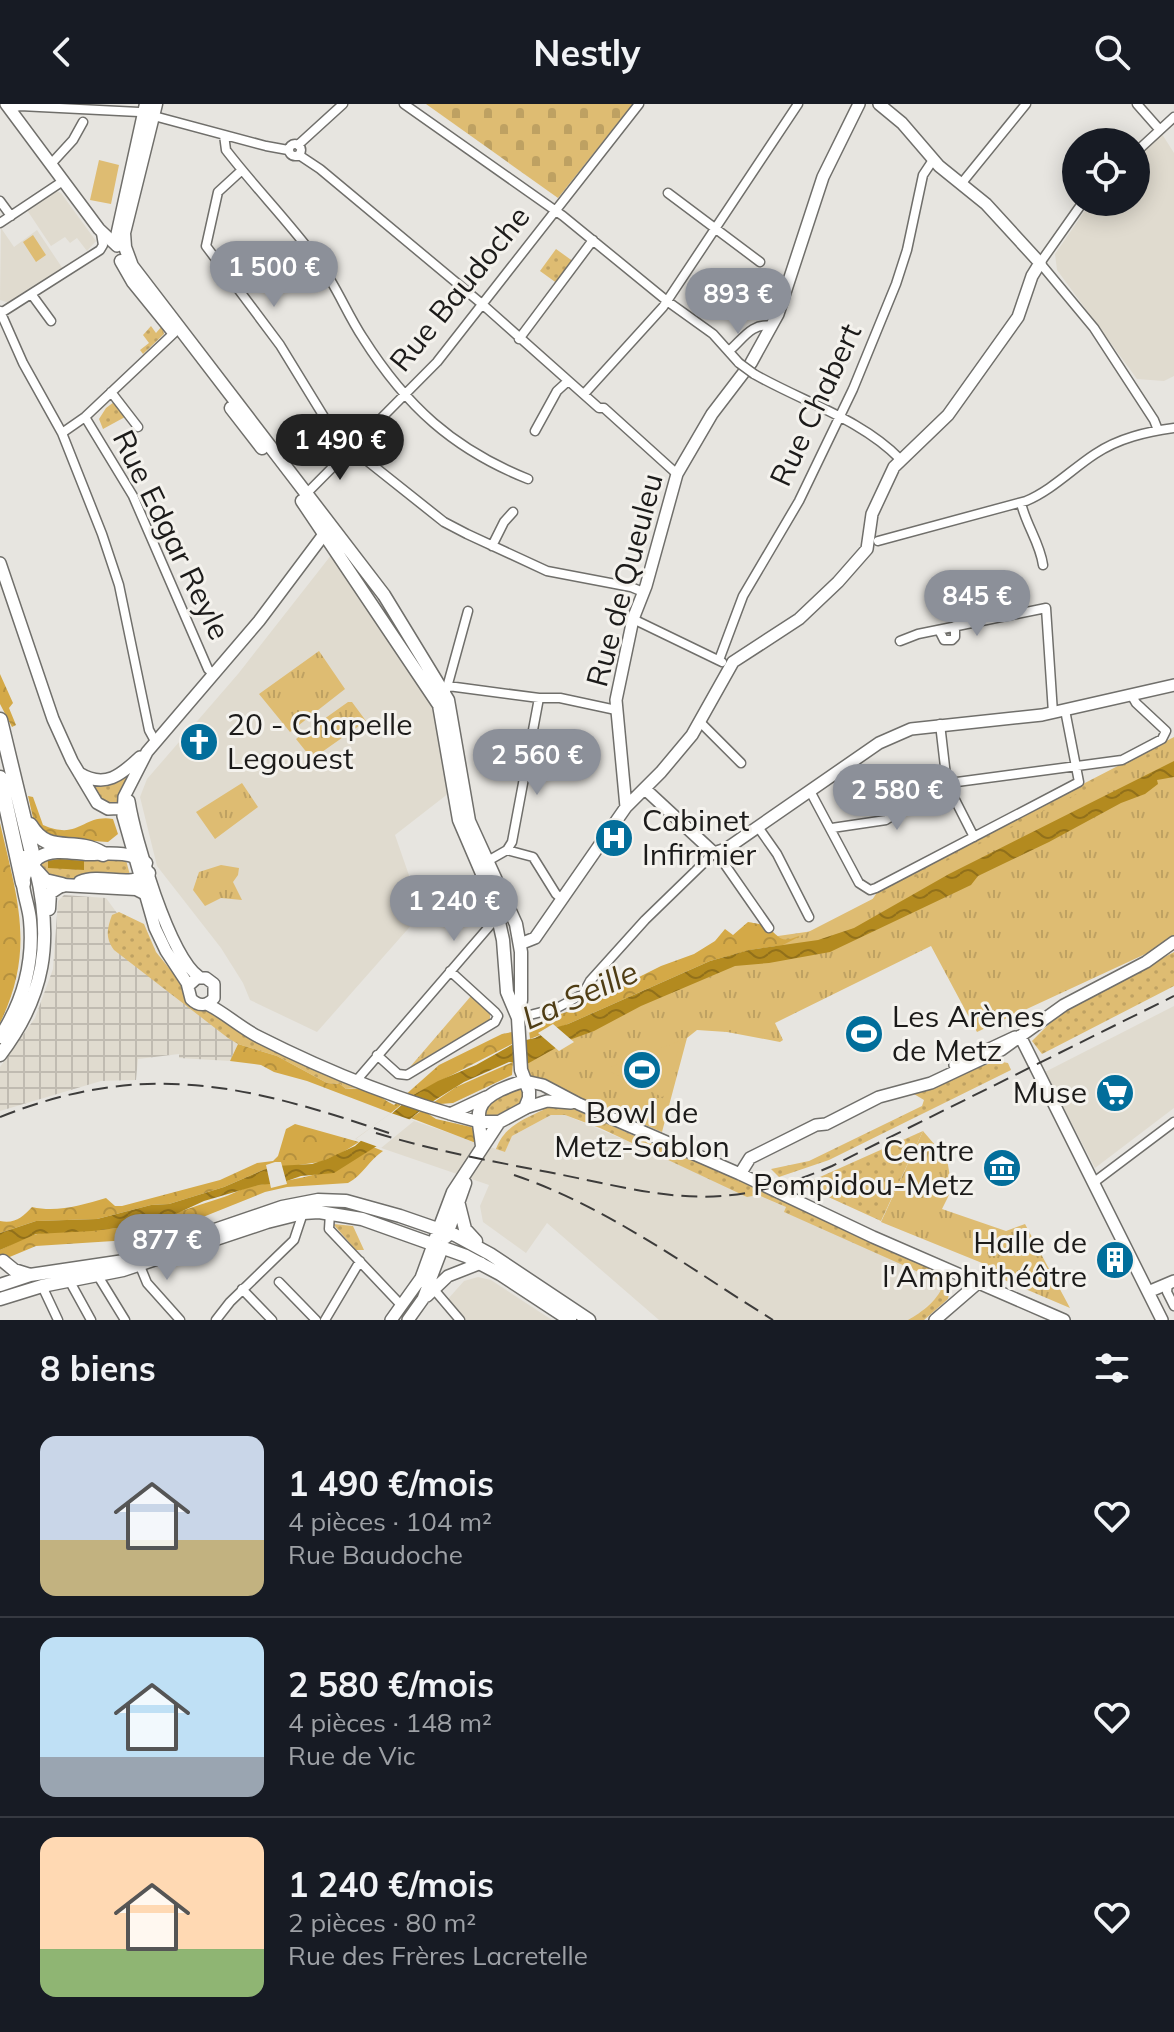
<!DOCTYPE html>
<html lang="fr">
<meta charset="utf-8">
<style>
body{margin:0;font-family:Mulish,sans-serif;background:#20242c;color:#f1f3f6;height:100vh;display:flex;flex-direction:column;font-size:30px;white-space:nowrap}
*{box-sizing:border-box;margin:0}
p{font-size:26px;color:#9ea1a6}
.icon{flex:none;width:44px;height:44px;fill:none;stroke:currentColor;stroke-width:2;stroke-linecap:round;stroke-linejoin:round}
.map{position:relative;height:1216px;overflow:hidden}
.side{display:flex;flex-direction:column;background:#171b24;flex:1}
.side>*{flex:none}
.tools{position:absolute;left:1062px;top:24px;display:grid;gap:16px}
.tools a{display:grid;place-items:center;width:88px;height:88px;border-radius:50%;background:#171b24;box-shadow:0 4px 20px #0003;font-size:40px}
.price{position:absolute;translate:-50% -68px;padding:0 18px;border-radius:28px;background:#8c9099;color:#fff;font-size:26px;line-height:52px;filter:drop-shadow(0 2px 4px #0008)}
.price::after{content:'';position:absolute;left:50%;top:48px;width:24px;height:18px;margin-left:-12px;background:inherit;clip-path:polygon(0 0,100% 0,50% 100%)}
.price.active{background:#222;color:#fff}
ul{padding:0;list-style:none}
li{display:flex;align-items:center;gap:24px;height:200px;padding:0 40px}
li+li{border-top:2px solid #363941}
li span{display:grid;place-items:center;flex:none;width:224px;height:160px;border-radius:16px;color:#555}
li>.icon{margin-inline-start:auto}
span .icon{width:96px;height:96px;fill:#fffc;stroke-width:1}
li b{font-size:34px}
h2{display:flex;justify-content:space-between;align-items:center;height:96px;padding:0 40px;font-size:34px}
header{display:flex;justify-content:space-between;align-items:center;height:104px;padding:0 40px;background:#171b24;font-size:36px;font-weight:700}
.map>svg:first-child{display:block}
.built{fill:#e0dbcf}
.industrial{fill:url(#industrial-grid)}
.grass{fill:url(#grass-dots)}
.forest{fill:url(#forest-crowns)}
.cemetery{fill:url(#cemetery-stones)}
.park{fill:url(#park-tufts)}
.pitch{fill:#debc72}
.water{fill:url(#water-waves)}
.pier{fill:#e7e5e0}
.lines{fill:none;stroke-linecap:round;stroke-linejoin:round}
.street-casing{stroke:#706f6b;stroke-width:11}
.secondary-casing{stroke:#706f6b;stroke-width:14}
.primary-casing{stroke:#706f6b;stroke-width:15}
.highway-casing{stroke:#706f6b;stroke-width:17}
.street{stroke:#fff;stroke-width:8}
.secondary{stroke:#fff;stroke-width:11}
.primary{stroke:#fff;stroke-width:12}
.highway{stroke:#fff;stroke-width:14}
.rail{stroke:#3d3c3b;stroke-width:2;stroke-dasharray:16 8;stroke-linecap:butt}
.street-bridge-casing{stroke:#706f6b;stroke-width:11;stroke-linecap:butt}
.street-bridge{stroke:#fff;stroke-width:8}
.labels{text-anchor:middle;stroke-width:6;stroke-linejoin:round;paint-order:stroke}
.street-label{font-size:30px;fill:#1c1b1a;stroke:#f4f2ed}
.poi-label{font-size:30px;fill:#1c1b1a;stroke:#f4f2ed;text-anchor:start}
.water-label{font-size:32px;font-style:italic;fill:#4f3d14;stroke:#f4f2ed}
</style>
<header><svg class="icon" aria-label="back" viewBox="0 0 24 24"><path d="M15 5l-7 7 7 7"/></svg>Nestly<svg class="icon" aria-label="search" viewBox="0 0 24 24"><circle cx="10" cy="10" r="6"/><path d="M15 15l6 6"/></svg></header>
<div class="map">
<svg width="1174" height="1216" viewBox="0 0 1174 1216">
<defs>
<pattern id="industrial-grid" width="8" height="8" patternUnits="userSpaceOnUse" patternTransform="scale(2)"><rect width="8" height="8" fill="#e0dbcf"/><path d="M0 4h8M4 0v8" fill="none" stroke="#c0bbb1"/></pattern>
<pattern id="grass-dots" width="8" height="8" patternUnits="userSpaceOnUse" patternTransform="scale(2)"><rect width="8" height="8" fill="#debc72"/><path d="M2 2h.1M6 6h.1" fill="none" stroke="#bea162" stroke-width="1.8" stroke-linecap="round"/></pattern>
<pattern id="forest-crowns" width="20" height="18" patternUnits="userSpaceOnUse" patternTransform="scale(2)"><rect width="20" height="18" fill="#d4a947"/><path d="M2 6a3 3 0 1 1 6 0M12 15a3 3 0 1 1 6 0" fill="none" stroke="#b5913e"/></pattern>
<pattern id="cemetery-stones" width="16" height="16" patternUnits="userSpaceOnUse" patternTransform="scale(2)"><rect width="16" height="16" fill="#debc72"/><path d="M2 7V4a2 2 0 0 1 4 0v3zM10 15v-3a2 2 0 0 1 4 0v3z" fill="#bea162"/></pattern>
<pattern id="park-tufts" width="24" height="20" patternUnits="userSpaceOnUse" patternTransform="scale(2)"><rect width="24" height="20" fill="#debc72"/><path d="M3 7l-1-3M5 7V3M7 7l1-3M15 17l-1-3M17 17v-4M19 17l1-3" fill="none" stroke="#bea162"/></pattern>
<pattern id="water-waves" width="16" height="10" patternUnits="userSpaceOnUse" patternTransform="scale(2)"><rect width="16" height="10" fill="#b38a1f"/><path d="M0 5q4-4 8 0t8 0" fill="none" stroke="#91701a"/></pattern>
</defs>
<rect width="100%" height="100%" fill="#e7e5e0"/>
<path class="built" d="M1162,30l12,19v223l-10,5 -27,-2 -80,-109 -2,-16 36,-52h45v-43z
M56,87l5,2 35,48 -9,10 -10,-13 -7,5 -5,-6 -14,9 -24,-36z
M1,124l13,19 23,-17 26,39 -54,34 -9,-3z
M332,450l102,148 15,91 -54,42 27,78 -105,119 -67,-32 -7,-17 -22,-35 -64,-82 -17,-69 7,-18 91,-105z
M1174,902v102l-79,60 -50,-96z
M391,1009l114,39 7,-16 39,-21h14l221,92 -1,5 121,53 38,20 -3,8 -21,20 -12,7h-249l-112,-97 -21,30 -43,-31 -3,-16 9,-21 -134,-46z
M478,1173l13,3 61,40h-86l-18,-21 16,-18z"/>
<path class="industrial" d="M64,791l42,3 74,101 58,45 -8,17 -51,-3v-4l-41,5 -2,21 -35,1 -101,30v-44l35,-49 18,-49 5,-68z"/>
<path class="grass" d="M556,145l18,13 -16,22 -18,-13z
M151,222l5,7 6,-7 2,8 -21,20 -3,-4 9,-7 -6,-8z
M114,298l11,15 -22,12 -4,-10 7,-11z
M1174,633v26l-400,190 4,-17 35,-5 59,-31 4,-6 -4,-1z
M135,660l-19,42 -16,-4 -12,-21z
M55,751l71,5 5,19h-78l-14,-13 1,-5z
M119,808l25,12 12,28 26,32 14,24 16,4 43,29 104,46 -13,2 -6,-5 -13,-1 -50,-27 -39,-12 -10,-6 -114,-88c-9,-13 -7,-21 -2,-35z
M1174,848v34l-132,68 -10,-13 30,-30z
M997,957l11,2 3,7 -182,90 -50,17 -8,-8 38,-8 113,-55 2,-6 -10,-6 48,-21z
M517,984h6l3,4 -5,12 -35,16 -4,-7 7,-11z
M561,999l103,46 67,25 73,37 141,62 6,11 -3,15 -24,21h-16c13,-7 33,-22 35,-37l-159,-71 2,-5 -28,-12 -11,2 -147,-69 -35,-13h-14l-39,21 -7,16 -9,-3c8,-22 26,-29 47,-39v-5z
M923,1027l-42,90 -79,-36z
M333,1120l20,2 11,24h-8z"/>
<path class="forest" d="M0,570l13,29 -4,5 7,17 -4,2 -12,-23z
M28,692l5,1 10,28c37,16 39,-11 70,-6l5,15 -10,8 -63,-4 -11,-16z
M0,719c17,75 36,126 0,200z
M748,818c5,1 16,2 20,6 13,9 11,16 31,8l3,6 -52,8 -40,11 -142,63 -38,15 -1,-9 20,-12 35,-12 7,-8 19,-12 2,3 8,-8 15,-2 26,-13 33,-12 21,-13 10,-12 8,6z
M512,928v12l-99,51 -22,18 -84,-32 -33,-9 -13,-7 -31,-4 8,-17 39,12 50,27 13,1 6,5c22,-3 30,6 48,16l45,-40 63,-31z
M513,958l-1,13 -59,28 -13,1 -13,9 9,6 35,8 3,2 2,14 -65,-25 45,-31z
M295,1020l64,18 -19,12 -20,8 -57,8 -39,17 -55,17 -18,1 -54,14 -61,2 -36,12v-12c15,3 23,-4 32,-14 25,6 50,-2 74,-9l9,8h7l98,-26 37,-17 16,-2 5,-5 8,-27z
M373,1043l10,4c-14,9 -20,24 -35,32l-61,4 -22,5 -67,27 -29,7 -40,14 -93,6 -36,15v-11c11,-5 22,-12 33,-15 29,-8 62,-3 92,-8 33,-6 66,-20 99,-30 12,-4 22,-11 35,-12 39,-6 81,-12 114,-38z"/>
<path class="cemetery" d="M426,0h207l-75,94z"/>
<path class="park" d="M319,547l26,38 -55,43 -31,-38z
M348,598h4l14,19 -54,38 -16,-20z
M1174,640v194l-20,12 -177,82 -46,-86 -156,77 8,17 -3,2 -53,-10 -30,-2 -10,8 -25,94 -135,-57 1,-23 193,-88 23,1z
M242,679l16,24 -43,32 -19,-27z
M221,761l18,3 -1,7 -5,7 9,18 -21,-2 -16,8 -12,-16 6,-18z
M471,892l19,18v6l-80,47z
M923,1027l24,28 5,30 -10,20 64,22 19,-7 45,84 -68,-29 -15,-14 -106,-43z"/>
<path class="pitch" d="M99,56l20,5 -8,39 -21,-4z
M33,131l13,20 -10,7 -13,-20z
M680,937l-12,52 -6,4 -51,-25v-5z"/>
<path class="water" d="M1174,657v16l-17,3 1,4 -13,10 -24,9 -72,39 -71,34 -7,9 -141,67 -61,11 -34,3 -94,40 -47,25 -22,8 -45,25 -18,-2 -45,20 -37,23 -47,39 -46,29 -33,3 -20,7 -22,2 -55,16 -26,12 -51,14 -35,4 -56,3 -36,16v-17l36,-12 61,-2 54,-14 18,-1 55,-17 39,-17 13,-4 36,-2 15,-5 28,-13 58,-51 25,-14 38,-16 41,-23 18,-4 19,-10 14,-4 142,-63 39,-11 69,-10 36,-12 95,-54z
M60,755l24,2v9l-36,-2v-7z"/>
<path class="pier" d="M553,920l21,18 -15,9 -21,-18z
M391,1009l23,8 -33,27 -25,-9z
M275,1058h6l6,22 -16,4 -5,-23z"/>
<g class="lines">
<g class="street-casing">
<path id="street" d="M404,0l159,112 104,85 46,33 26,29
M1137,0l22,25
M11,4l9,-2 119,6 127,34 22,4
M224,31l2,15c30,39 65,74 94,114 17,23 27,50 43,74 43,68 90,111 165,141
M289 46a6 6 0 1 1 12 0a6 6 0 1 1-12 0Z
M298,41l45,-41
M1136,48l38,-35
M299,51l21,14 162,135 117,104h5l73,66
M51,60l22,-24 10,-18
M242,66l-24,22 -12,54 74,99 49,80 27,27 88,70 23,12 80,37 84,16 12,5
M961,80l65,-80
M668,89l92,69
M0,97l11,15
M1083,98l-43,61 54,65 60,92 4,10
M0,119l63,-42
M32,191l19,26
M0,207l23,52 39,70 40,101 17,51 30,145 6,11
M1,209l99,-63 3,-5 -2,-12
M519,235l74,-99
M729,247c14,-12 23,-29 43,-25
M754,270c49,28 107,45 146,85
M111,288l27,35
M584,290l79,-87 135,-203
M85,313l48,79 75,173 5,5
M535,327l22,-40 11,-10
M62,329l23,-16 89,-84
M306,390l131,-132 202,-258
M1021,399c5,22 19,40 22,62
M878,437l148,-40c26,-11 46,-32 69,-47 24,-16 51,-22 79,-26
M492,442l12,-24 9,-10
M633,515l89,43
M939,526l5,10h8l3,-3v-11
M900,537l18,-7 128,-26 7,105
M719,556l24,-64 56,-95 54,-112 43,-105 11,-34 16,-75 10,-15
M448,582l91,12h21l56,12
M446,587l22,-80
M700,618l41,41
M940,620l7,60 27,53
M810,687l49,92 11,7 6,-2 203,-106 -14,-72
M758,723l19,27 32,63
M832,724l54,-8 45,-29 26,-9 165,-22 40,-21 4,-8 -30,-28 -4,-7
M507,746l26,7 23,37 6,5
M486,758l21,-12 5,-8 27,-144
M518,914l39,-10 26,-14 7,-13 55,-61 69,-67 7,6 48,69
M377,951l21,19 9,1 88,-53 3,-6 -3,-4 -45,-41
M356,977l137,-159 6,-3
M1093,1079l81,-61
M330,1109l-1,16 73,77
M140,1162l7,17 33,37
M98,1172l27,44
M69,1176l22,40
M279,1178l37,38
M1168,1179l-1,9 7,14
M42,1182l16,34
M431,1182l29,34
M242,1185l30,31
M216,1216l14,-18 64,-62 9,-27
M325,1216l35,-59"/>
</g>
<g class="secondary-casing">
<path id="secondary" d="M6,0l93,125 18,17
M0,459l53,156 19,42 25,42 11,6 22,-1
M79,669c26,16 42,2 61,-16
M645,685l69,64 12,-4 153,-106 32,-14 131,-14 132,-30
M129,697c6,38 40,154 70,176
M626,703l-10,-107 17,-81 13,-33 31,-112 35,-60 39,-51 27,-49 45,-137 36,-73
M520,840l15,-6 91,-131 35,-35 31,-37 41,-73 66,-43 39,-37 29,-33 5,-35 22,-47 54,-52 70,-98 14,-41 8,-13 -54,-59 -47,-38 -37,-43 -23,-19
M188,882l9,-8h9l8,6v14c-7,8 -15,9 -23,1l-4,-16 -21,-32 -11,-23 -32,-112 1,-19 23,-45 112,-131 69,-92
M207,900c18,9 34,24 52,33 71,36 145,65 220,85
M1020,932l142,284
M955,961l60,-28
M525,977l18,4 36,19 161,70 133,63 191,83
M525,1004l22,-7 24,2
M450,1010l36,-17
M740,1070l10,-16 66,-33 10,-1 53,-27 52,-14 70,-33 63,-45 82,-43 28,-20
M1148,1188l26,-11
M427,1192l21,-20 33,-13
M391,1216l30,-42 12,-33
M408,1216l15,-21 19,-50
M935,1216l44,-38"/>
</g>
<g class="primary-casing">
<path id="primary" d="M156,0l-32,129 1,14 7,19 252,329 64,105 21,121 47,103 5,28v48l-3,18 3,52 8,21v7l-4,10 -26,14h-20
M117,132l29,-132
M121,157l12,21 39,48
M231,304l31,40
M302,397l137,204 20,115 36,84 8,36 4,52 11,26
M80,778c22,-9 52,7 69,-9
M49,805l1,-16 12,-8 74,4 8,4
M0,933c23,-35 34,-75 30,-117 -1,-12 -6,-24 -7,-36 0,-10 8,-21 15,-26 13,-10 34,-5 48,-4 20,0 43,-4 60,9
M0,951c45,-59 53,-114 36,-185
M482,1042c-3,-28 -11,-42 18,-56 9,-4 16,-7 25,-9
M459,1101l6,24 11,12
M446,1133l19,-54
M433,1141l20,-53 46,-70
M3,1157l11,9 16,5
M0,1181l30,-10 94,-14 158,-54 36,-7 28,1 54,15 55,19 35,19 99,66
M0,1195l42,-13 81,-16 144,-48 36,-9 16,-1 43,7 104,37 34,18 70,46"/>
</g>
<g class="highway-casing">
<path id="highway" d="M0,616l34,141
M0,674l23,105
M30,721c19,32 43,11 73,29
M24,754l21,23 17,4"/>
</g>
<use href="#street" class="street"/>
<use href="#secondary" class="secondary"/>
<use href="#primary" class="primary"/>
<use href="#highway" class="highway"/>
<path class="rail" d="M0,1013c145,-58 247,-32 389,16
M376,1029c56,17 114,28 172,39 116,23 169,44 284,-6l342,-170
M514,1071c94,32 175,93 259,145"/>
<g class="street-bridge-casing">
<path id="street-bridge" d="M739,259l15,11"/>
</g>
<use href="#street-bridge" class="street-bridge"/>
</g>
<defs>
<g id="church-disc" transform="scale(2)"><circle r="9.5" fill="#026e9b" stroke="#f4f2ed"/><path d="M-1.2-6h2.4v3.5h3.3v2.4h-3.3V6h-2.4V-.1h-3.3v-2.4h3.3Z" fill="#fff"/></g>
<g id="hospital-disc" transform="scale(2)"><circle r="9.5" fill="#026e9b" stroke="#f4f2ed"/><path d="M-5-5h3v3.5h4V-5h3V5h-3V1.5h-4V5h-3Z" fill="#fff"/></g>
<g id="stadium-disc" transform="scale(2)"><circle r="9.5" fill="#026e9b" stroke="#f4f2ed"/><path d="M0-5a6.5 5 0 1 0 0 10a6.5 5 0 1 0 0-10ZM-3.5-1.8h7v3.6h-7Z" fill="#fff"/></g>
<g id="supermarket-disc" transform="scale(2)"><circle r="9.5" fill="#026e9b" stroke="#f4f2ed"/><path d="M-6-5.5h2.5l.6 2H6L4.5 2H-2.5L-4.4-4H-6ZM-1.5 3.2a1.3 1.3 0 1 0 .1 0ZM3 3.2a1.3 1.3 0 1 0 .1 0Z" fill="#fff"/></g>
<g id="museum-disc" transform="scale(2)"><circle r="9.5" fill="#026e9b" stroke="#f4f2ed"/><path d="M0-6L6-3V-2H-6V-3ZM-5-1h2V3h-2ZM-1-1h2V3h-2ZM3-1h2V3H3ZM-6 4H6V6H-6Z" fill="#fff"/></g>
<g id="building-disc" transform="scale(2)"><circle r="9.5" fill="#026e9b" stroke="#f4f2ed"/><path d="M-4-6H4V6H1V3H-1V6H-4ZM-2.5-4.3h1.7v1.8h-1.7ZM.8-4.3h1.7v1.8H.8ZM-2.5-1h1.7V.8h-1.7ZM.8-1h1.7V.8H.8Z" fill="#fff"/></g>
</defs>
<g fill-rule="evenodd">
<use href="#church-disc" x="199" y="638"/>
<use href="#hospital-disc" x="614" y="734"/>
<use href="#stadium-disc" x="864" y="930"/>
<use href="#stadium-disc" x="642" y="966"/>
<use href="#supermarket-disc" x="1115" y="989"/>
<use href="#museum-disc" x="1002" y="1064"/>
<use href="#building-disc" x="1115" y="1156"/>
</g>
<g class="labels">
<g class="street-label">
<text transform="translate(460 185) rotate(-51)" y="10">Rue Baudoche</text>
<text transform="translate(816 301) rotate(-65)" y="10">Rue Chabert</text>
<text transform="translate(171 431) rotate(64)" y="10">Rue Edgar Reyle</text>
<text transform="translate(625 476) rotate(-75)" y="10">Rue de Queuleu</text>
</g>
<g class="poi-label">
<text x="227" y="631">20 - Chapelle<tspan x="227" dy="34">Legouest</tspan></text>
<text x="642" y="727">Cabinet<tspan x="642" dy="34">Infirmier</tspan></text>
<text x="892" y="923">Les Arènes<tspan x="892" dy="34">de Metz</tspan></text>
<text x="1087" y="999" text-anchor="end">Muse</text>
<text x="642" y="1019" text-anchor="middle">Bowl de<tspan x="642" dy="34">Metz-Sablon</tspan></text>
<text x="974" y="1057" text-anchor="end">Centre<tspan x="974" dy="34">Pompidou-Metz</tspan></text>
<text x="1087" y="1149" text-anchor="end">Halle de<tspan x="1087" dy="34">l'Amphithéâtre</tspan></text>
</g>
<g class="water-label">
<text transform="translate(580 891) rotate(-24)" y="11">La Seille</text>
</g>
</g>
</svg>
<div class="tools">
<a><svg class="icon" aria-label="locate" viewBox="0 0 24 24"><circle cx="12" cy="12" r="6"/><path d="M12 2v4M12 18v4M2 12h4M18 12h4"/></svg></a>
</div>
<b class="price" style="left:274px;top:205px">1 500 €</b>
<b class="price" style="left:738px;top:232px">893 €</b>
<b class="price active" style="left:340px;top:378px">1 490 €</b>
<b class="price" style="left:977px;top:534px">845 €</b>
<b class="price" style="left:537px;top:693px">2 560 €</b>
<b class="price" style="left:897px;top:728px">2 580 €</b>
<b class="price" style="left:454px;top:839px">1 240 €</b>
<b class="price" style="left:167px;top:1178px">877 €</b>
</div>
<section class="side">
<h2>8 biens<svg class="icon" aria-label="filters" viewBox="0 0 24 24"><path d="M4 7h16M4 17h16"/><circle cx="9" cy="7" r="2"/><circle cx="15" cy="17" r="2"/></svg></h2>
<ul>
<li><span style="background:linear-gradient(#c9d6e8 65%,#c2b280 0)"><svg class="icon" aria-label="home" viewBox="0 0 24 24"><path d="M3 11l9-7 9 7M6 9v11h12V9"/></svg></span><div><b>1 490 €/mois</b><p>4 pièces · 104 m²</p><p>Rue Baudoche</p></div><svg class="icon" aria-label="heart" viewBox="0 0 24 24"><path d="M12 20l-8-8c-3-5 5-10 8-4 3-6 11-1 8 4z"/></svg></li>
<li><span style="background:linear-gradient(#bfe0f5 75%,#9aa5b1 0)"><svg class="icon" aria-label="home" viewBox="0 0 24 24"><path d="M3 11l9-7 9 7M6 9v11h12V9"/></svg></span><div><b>2 580 €/mois</b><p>4 pièces · 148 m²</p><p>Rue de Vic</p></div><svg class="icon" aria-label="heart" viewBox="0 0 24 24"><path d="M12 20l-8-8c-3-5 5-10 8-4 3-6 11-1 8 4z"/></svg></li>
<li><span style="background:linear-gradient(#ffd9b3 70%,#8fb573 0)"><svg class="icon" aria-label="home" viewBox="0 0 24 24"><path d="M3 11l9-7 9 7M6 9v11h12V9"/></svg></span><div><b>1 240 €/mois</b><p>2 pièces · 80 m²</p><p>Rue des Frères Lacretelle</p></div><svg class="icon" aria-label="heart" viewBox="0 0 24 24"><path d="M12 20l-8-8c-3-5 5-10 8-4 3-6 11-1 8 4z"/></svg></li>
</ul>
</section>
